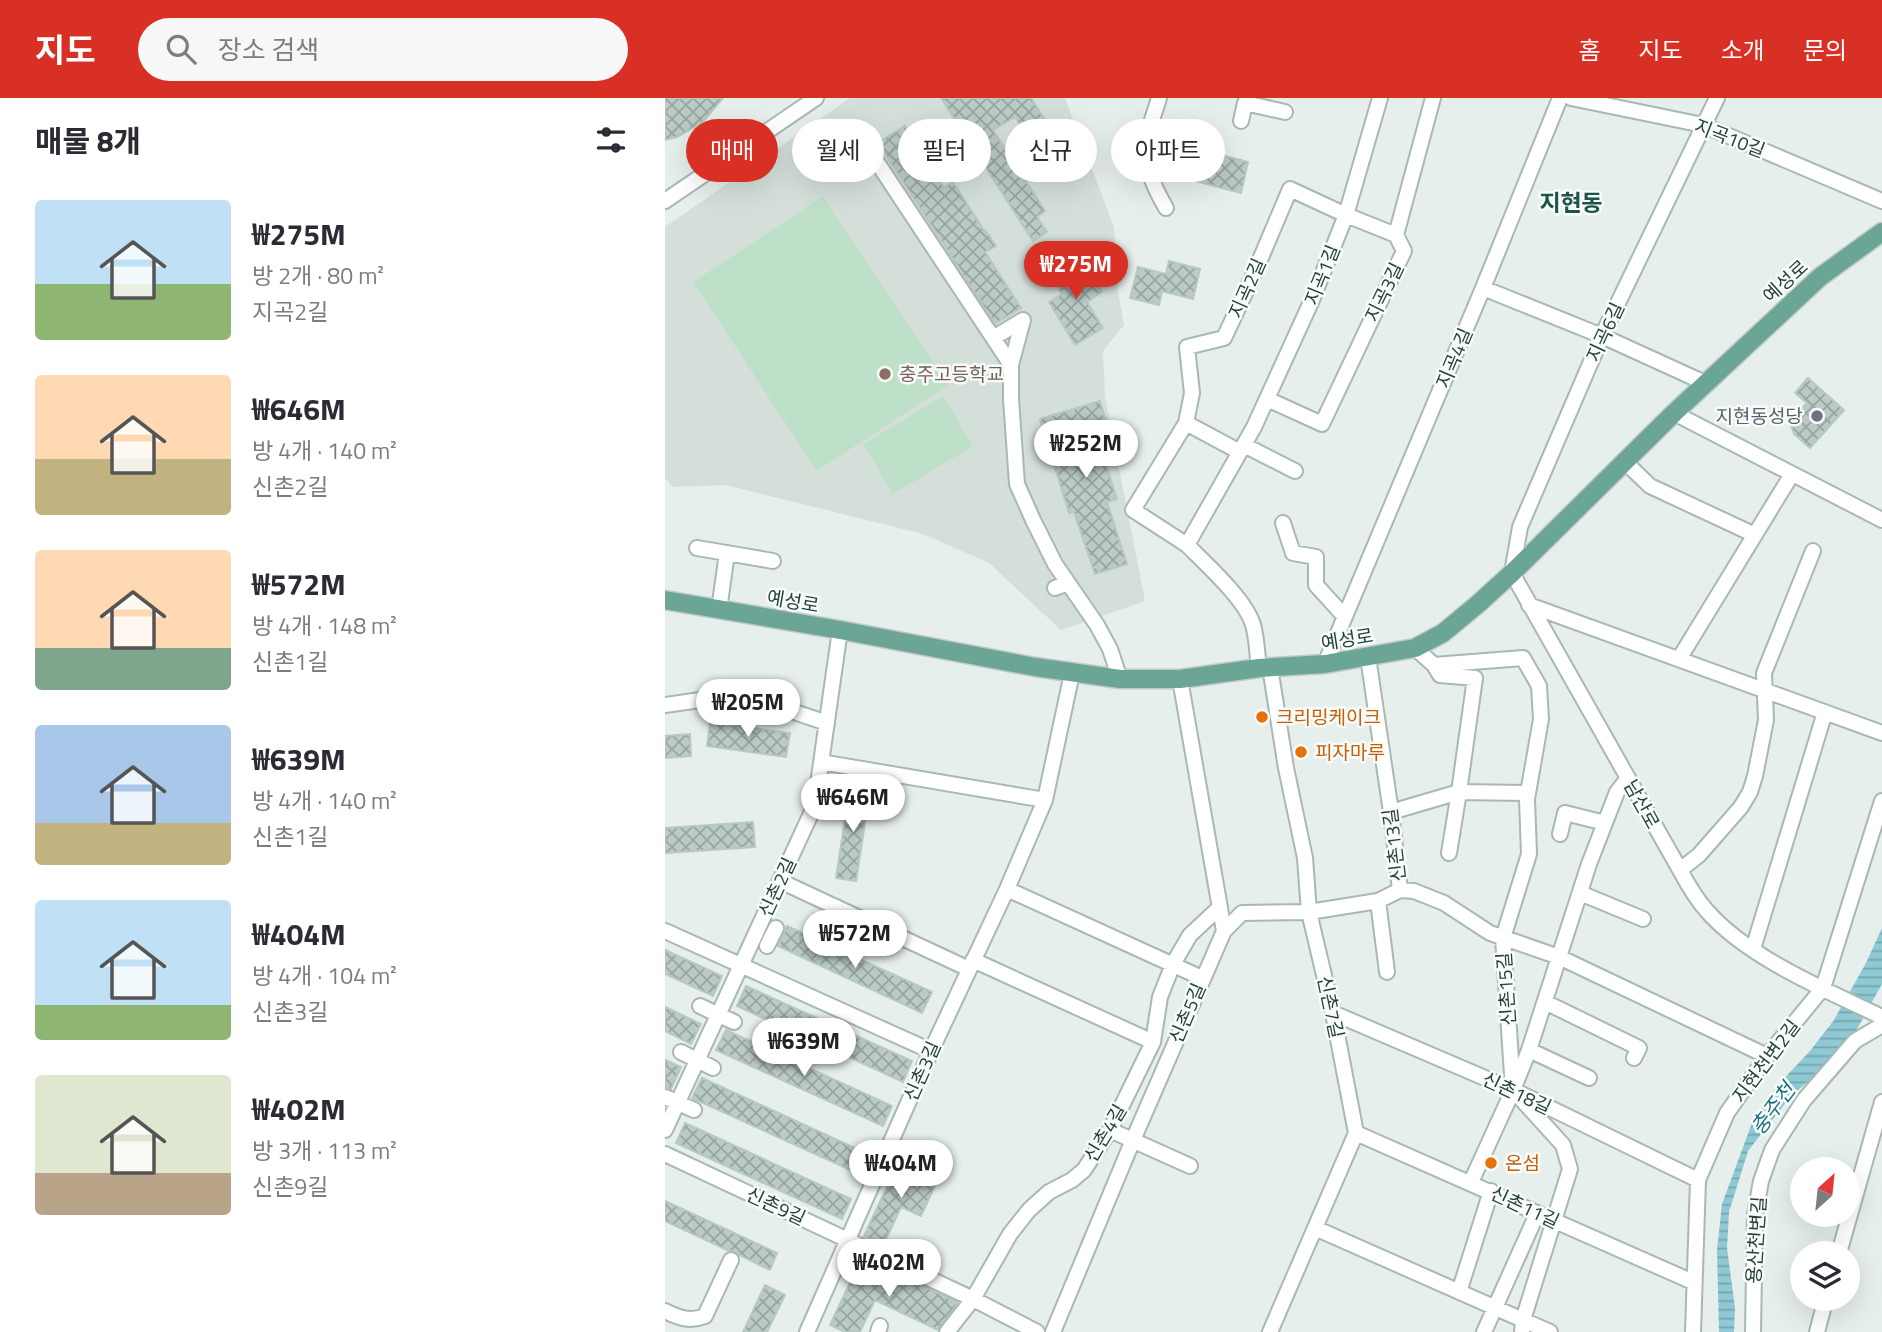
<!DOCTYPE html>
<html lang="ko">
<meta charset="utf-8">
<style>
body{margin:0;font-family:"Titillium Web","Noto Sans KR",sans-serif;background:#f7f7f7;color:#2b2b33;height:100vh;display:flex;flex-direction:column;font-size:26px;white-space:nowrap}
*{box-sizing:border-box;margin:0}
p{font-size:23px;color:#7c7c81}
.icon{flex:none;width:38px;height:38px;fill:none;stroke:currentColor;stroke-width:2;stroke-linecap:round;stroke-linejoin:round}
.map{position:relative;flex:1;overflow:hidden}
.panel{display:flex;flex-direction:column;background:#fff;width:665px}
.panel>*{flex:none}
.guide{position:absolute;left:21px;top:21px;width:665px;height:63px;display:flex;gap:14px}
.needle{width:46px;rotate:27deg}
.controls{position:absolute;left:1125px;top:1059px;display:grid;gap:14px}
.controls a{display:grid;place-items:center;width:70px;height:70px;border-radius:50%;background:#fff;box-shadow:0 7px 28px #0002;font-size:35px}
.price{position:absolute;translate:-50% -60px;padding:0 16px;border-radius:24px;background:#fff;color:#222;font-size:23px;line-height:46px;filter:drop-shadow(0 2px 4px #0008)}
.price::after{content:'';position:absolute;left:50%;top:42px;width:21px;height:16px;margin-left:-10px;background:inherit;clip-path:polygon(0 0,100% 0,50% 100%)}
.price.on{background:#d93025;color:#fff}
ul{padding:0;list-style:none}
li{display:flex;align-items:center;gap:21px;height:175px;padding:0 35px}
li span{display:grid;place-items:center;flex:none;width:196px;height:140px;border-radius:7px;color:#555}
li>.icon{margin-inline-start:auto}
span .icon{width:84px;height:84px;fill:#fffc;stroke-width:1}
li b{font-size:30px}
h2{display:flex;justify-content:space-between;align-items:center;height:84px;padding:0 35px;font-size:30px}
.tag{padding:0 24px;border-radius:32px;background:#fff;box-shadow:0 7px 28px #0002;font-size:24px;line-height:63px}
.tag.on{background:#d93025;color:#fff}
header{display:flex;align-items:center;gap:42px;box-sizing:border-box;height:98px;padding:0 35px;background:#d93025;color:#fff}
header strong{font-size:33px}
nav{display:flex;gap:38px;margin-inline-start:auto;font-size:24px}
.search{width:490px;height:63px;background:#f7f7f7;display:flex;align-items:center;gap:18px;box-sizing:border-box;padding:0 24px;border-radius:38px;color:#7c7c81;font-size:26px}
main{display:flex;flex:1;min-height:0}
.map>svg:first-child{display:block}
.built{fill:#d4dfda}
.park{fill:#bfe0c8}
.water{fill:url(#water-rules)}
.building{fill:url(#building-cross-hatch);stroke:#b8c9c2;stroke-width:2}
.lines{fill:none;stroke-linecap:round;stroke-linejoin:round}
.minor-casing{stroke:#a8b8b2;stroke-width:18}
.major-casing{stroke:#c2cac8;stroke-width:21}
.minor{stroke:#fff;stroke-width:14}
.major{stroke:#6aa596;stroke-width:18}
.education-dot{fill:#8d6e63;stroke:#f7fbf9;stroke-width:2.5}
.worship-dot{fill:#6b7280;stroke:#f7fbf9;stroke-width:2.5}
.food-dot{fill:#e8710a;stroke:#f7fbf9;stroke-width:2.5}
.labels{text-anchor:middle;stroke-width:5;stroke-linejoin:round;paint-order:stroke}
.street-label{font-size:19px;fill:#24423a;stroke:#f7fbf9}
.education-label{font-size:19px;fill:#785e54;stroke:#f7fbf9;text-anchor:start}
.worship-label{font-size:19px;fill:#5b616d;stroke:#f7fbf9;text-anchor:end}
.food-label{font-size:19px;fill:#c56008;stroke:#f7fbf9;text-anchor:start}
.water-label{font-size:21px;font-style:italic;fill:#1c6f80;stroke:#f7fbf9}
.quarter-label{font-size:23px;font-weight:bold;fill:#1f5548;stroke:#f7fbf9}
</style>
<header>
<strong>지도</strong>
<div class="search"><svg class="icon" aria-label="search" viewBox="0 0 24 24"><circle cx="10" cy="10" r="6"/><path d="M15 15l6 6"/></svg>장소 검색</div>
<nav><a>홈</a><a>지도</a><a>소개</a><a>문의</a></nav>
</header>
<main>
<section class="panel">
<h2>매물 8개<svg class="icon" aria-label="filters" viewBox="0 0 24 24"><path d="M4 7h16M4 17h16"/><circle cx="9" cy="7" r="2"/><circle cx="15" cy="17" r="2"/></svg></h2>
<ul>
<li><span style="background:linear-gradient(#bfe0f5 60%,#8fb573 0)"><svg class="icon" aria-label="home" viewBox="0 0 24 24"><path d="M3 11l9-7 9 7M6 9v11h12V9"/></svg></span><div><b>₩275M</b><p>방 2개 · 80 m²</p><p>지곡2길</p></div></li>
<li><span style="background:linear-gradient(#ffd9b3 60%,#c2b280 0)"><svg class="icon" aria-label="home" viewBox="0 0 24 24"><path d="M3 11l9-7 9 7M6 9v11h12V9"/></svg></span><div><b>₩646M</b><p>방 4개 · 140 m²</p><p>신촌2길</p></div></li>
<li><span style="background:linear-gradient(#ffd9b3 70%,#7fa58c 0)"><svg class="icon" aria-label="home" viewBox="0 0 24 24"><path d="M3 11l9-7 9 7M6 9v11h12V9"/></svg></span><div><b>₩572M</b><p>방 4개 · 148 m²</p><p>신촌1길</p></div></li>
<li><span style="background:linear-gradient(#a9c7e8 70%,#c2b280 0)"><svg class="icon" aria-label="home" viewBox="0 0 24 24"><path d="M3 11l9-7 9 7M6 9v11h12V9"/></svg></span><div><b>₩639M</b><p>방 4개 · 140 m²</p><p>신촌1길</p></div></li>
<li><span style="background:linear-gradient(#bfe0f5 75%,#8fb573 0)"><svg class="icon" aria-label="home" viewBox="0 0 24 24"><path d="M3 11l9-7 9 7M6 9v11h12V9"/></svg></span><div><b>₩404M</b><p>방 4개 · 104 m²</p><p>신촌3길</p></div></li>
<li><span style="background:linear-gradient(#dfe7d0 70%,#b9a48a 0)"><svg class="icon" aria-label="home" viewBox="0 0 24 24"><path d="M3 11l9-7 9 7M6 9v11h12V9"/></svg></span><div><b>₩402M</b><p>방 3개 · 113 m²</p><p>신촌9길</p></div></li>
</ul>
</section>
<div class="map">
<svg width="1217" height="1234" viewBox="0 0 1217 1234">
<defs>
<pattern id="water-rules" width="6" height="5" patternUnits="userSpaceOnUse" patternTransform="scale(1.75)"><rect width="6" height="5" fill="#8ec9d4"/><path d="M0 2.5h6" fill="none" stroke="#74a5ad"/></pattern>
<pattern id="building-cross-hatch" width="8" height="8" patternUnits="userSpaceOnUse" patternTransform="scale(1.75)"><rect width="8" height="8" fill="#bbcac4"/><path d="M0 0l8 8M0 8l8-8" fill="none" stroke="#98a6a0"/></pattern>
</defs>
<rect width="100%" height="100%" fill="#e6efeb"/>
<path class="built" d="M185,0h215l49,129 5,71 5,27 -21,26 2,45 40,205 -84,29 -72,-67 -66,-29 -197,-49 -53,2 -8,-9v-251z"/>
<path class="park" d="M158,98l125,189 -131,86 -124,-189z
M278,298l30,50 -80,48 -30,-50z"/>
<path class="water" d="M1217,830v56l-36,65 -56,48 -42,54 -19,61 -2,36 8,60 -1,24h-15l-2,-82 5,-46 30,-81 25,-37 33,-35 24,-31 32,-57z"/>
<path class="building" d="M0,0h58l-21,25 -25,14 -12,3z
M276,0h90l39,61 -21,13 -34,-55 -22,13 52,81 -8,6 10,15 -14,9z
M240,28l39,61 9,-5 32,50 1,-1 10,15 -11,6 36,56 -26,16 -117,-181z
M504,43l79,21 -7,31 -80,-21z
M416,160l21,34 -15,10 16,26 -28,17 -26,-43 13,-8 -11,-18z
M504,163l31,8 -7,30 -31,-8 -3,14 -29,-7 8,-31 28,7z
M1143,280l36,32 -34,38 -16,-14 -4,-12 17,-19 -12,-10z
M435,303l9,31 -12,4 20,63 -10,3 20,62 -32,10 -21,-62 -5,1 -29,-94z
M45,624l80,11 -4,24 -79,-11z
M25,636l1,22 -26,2v-22z
M185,689l20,3 -14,91 -20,-3z
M88,724l2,25 -90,6v-25z
M122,828l145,66 -10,21 -144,-67z
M0,852l57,26 -9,20 -48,-22z
M81,888l166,75 -9,21 -166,-76z
M0,909l36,17 -10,20 -26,-13z
M61,932l166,76 -9,20 -167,-76z
M0,962l16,7 -10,22 -6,-2z
M37,980l166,76 -9,20 -167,-76z
M20,1025l166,76 -9,20 -166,-76z
M234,1063l39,18 -17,37 -20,-9 -18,39 -19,-10z
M0,1103l112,52 -7,17 -31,-15 -5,-4h-5l-64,-30z
M197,1159l95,45 -1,4 -18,24 -63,-30 -15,32h-15l-15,-7z
M100,1187l20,10 -18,37h-24z"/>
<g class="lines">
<g class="minor-casing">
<path id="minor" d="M494,0c-4,14 -12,34 -13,48 -2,21 10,45 20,62
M906,0l132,27 179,76
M1052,0l-115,238 -82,191 -8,46 168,297c8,15 16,29 27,41 41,47 119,79 175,106
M576,23l4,-18 40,9
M200,46l146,221v34l6,85 16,36 22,44 42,61 13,24 10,30
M0,103l151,-103
M818,190l119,48 103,47
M328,240l30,-18 -12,45
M602,301l55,25 82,-173 -8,-16 37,-137
M1009,315l208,107
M521,325l54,29
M579,347l51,26
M960,364l25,24 105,49
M618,425l10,30 23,4v28l29,32
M522,447l-54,-35 53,-87 6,-30 -5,-46 37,-9 30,-64 36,-85 56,26 50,20
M32,450l76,13
M390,490l13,-5
M864,507l353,128
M54,512l8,-57
M750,550l19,17 89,-7 16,28 2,33 -14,80 2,55 -26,84 10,152 50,55 7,24 -47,151 -1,12
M703,559l23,155 9,78
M1014,561l113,-185
M660,566l158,-376 77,-190
M769,567l6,10 35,3 -16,114 -10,61
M605,569l16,101 19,90 4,54 24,101 23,120 -86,199
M594,570c-2,-14 -2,-30 -6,-43 -7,-25 -47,-61 -66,-80l67,-118 58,-127 34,-85 34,-117
M0,607l49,-7h39l74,25
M156,664l224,38
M726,714l68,-20 69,1
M895,736l5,-21 40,10
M1015,772l19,-15 42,-48 9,-15 5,-16 11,-56 -2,-47 49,-122
M115,783l189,88
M342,791l195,89
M915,795l63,26
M713,803l9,71
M0,833l266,120
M559,833l18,-18 67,-1 69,-11 22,-11 14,1 30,12 46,30 69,24 208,99
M102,848l9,-18
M1088,851l72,-237
M308,862l180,82
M880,904l94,46 -5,10
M35,908l34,16
M668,915l180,77 185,90
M864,952l60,28
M16,954l32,16
M0,999l29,13
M0,1032l150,-325 25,-175
M445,1032l80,36
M691,1035l337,149
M0,1056l308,145 64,33
M806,1084l42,-92 16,-40 60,-186 28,-72 11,-14
M650,1130l235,104
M1174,1155l43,-151
M794,1194l32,-101
M0,1213c14,7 25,11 40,5l26,-56
M142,1234l124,-281 76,-162 38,-89 27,-127
M213,1234l2,-6
M282,1234l26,-33 37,-65 19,-24 20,-18 23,-12 12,-10 26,-40 43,-88 7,-45 13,-33 17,-29 30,-28
M388,1234l80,-192 91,-209 -44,-252
M819,1234l53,-118
M1028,1234l5,-152 29,-67 40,-57 56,-68 59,-187
M1088,1234l2,-118 6,-33 11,-31 32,-50 51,-59 27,-16
M1152,1234l9,-34"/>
</g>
<g class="major-casing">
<path id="major" d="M0,502l175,30 195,37 85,12h60l79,-11 66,-4 90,-16 28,-15 35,-29 34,-31 162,-160 146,-136 62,-45"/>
</g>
<use href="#minor" class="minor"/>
<use href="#major" class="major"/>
</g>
<circle class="education-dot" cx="220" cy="276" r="7"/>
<circle class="worship-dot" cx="1152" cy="318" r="7"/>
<g class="food-dot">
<circle cx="597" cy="619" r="7"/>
<circle cx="636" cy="654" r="7"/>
<circle cx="826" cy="1065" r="7"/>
</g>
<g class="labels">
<g class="street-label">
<text transform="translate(1065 40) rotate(21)" y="7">지곡10길</text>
<text transform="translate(657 177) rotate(-68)" y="7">지곡1길</text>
<text transform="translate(1120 183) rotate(-42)" y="7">예성로</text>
<text transform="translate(582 190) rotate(-66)" y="7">지곡2길</text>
<text transform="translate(719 194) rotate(-64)" y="7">지곡3길</text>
<text transform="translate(940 234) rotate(-65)" y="7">지곡6길</text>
<text transform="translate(789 260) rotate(-67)" y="7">지곡4길</text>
<text transform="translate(128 503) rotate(10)" y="7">예성로</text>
<text transform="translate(682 541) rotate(-9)" y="7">예성로</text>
<text transform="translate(977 706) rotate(61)" y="7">남산로</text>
<text transform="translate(729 747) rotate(-97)" y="7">신촌13길</text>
<text transform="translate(112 789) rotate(-65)" y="7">신촌2길</text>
<text transform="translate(841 891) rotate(-94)" y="7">신촌15길</text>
<text transform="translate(666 909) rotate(78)" y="7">신촌7길</text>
<text transform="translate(522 915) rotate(-67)" y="7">신촌5길</text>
<text transform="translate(1101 963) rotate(-53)" y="7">지현천변2길</text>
<text transform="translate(257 973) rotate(-66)" y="7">신촌3길</text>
<text transform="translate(852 995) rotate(25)" y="7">신촌18길</text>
<text transform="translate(440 1035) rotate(-59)" y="7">신촌4길</text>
<text transform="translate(111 1108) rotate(25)" y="7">신촌9길</text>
<text transform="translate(860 1109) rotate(25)" y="7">신촌11길</text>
<text transform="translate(1091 1142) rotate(-86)" y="7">용산천변길</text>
</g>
<g class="education-label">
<text x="234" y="283">충주고등학교</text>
</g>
<g class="worship-label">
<text x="1138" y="325">지현동성당</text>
</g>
<g class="food-label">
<text x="611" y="626">크리밍케이크</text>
<text x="650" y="661">피자마루</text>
<text x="840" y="1072">온섬</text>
</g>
<g class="water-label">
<text transform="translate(1108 1011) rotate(-53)" y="7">충주천</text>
</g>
<g class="quarter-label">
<text x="906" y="113">지현동</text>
</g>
</g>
</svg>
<div class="controls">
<a><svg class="needle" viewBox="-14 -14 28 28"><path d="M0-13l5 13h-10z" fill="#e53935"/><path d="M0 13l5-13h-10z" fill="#7c7c81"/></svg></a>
<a><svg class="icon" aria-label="layers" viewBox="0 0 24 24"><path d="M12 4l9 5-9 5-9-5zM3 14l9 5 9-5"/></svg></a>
</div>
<b class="price on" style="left:411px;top:203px">₩275M</b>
<b class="price" style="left:421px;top:382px">₩252M</b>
<b class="price" style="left:83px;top:641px">₩205M</b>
<b class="price" style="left:188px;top:736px">₩646M</b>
<b class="price" style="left:190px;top:872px">₩572M</b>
<b class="price" style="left:139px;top:980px">₩639M</b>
<b class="price" style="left:236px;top:1102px">₩404M</b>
<b class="price" style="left:224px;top:1201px">₩402M</b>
<div class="guide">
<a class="tag on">매매</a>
<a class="tag">월세</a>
<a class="tag">필터</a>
<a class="tag">신규</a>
<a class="tag">아파트</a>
</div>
</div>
</main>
